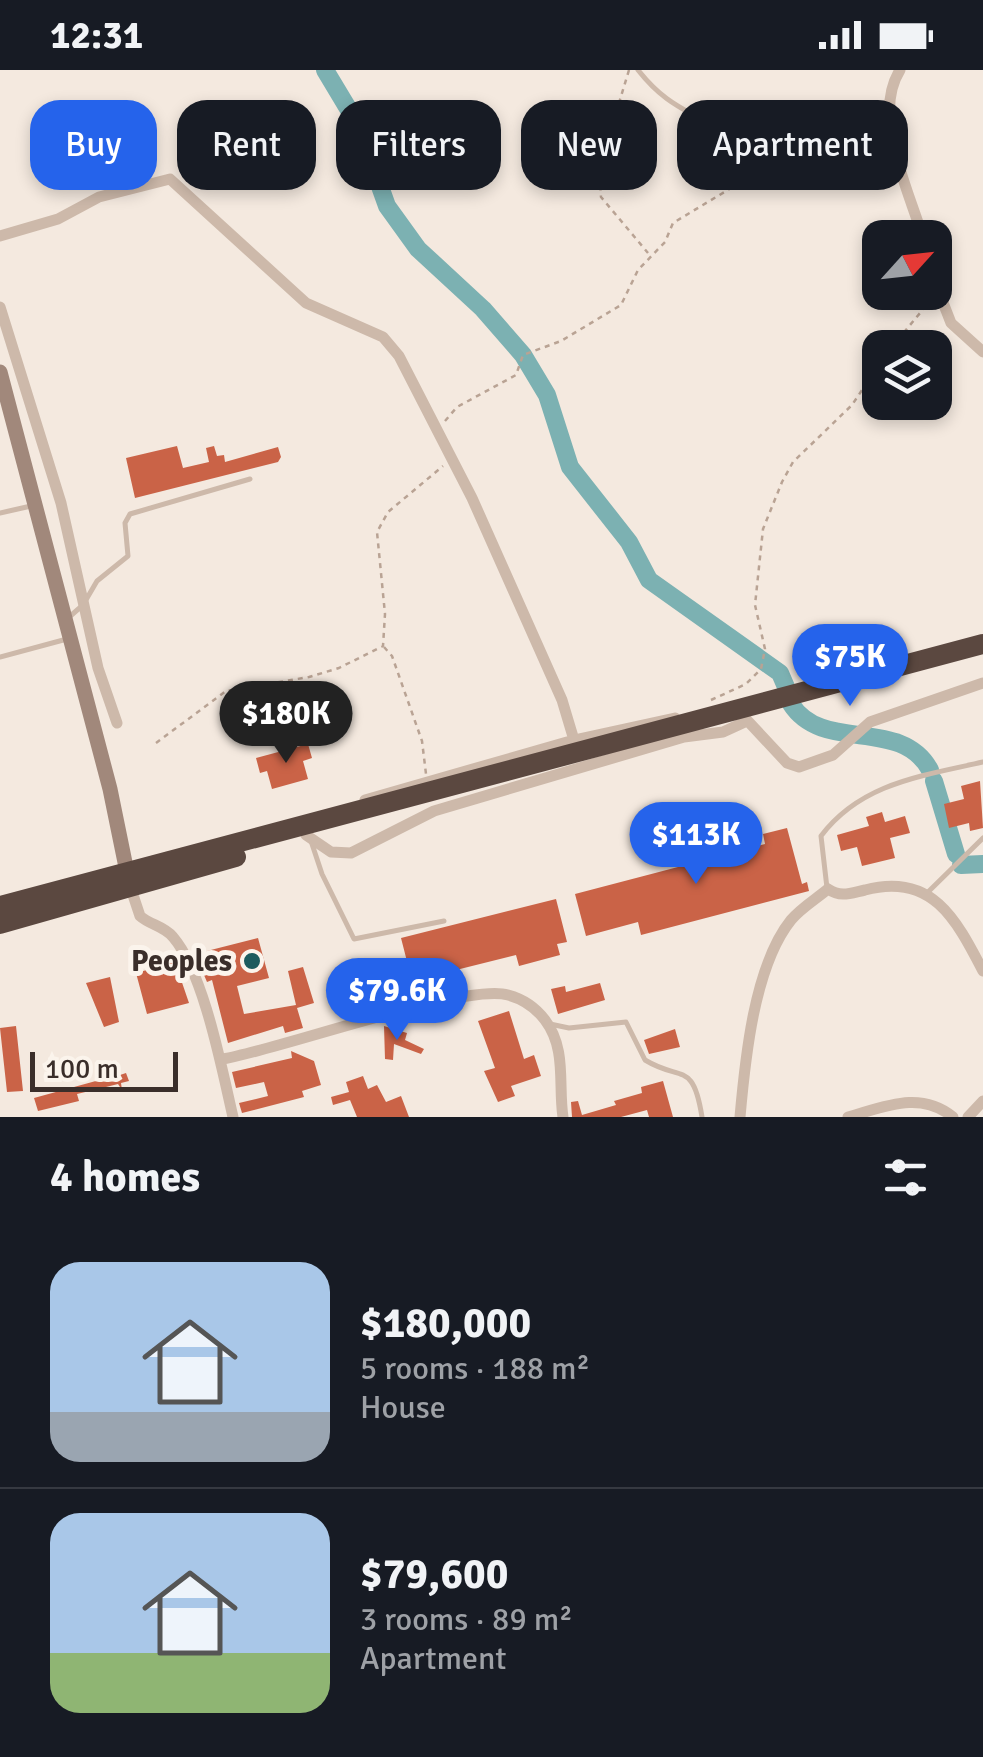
<!DOCTYPE html>
<meta charset="utf-8">
<style>
body{margin:0;font-family:Signika,sans-serif;background:#242831;color:#f1f3f6;height:100vh;display:flex;flex-direction:column;font-size:38px;white-space:nowrap}
*{box-sizing:border-box;margin:0}
p{font-size:32px;color:#9ea1a6}
.icon{flex:none;width:55px;height:55px;fill:none;stroke:currentColor;stroke-width:2;stroke-linecap:round;stroke-linejoin:round}
.map{position:relative;height:1047px;overflow:hidden}
.panel{display:flex;flex-direction:column;background:#171b24;flex:1}
.panel>*{flex:none}
.top-card{position:absolute;left:30px;top:30px;width:925px;height:90px;display:flex;gap:20px}
.needle{width:65px;rotate:63deg}
.controls{position:absolute;left:862px;top:150px;display:grid;gap:20px}
.controls a{display:grid;place-items:center;width:90px;height:90px;border-radius:20px;background:#171b24;box-shadow:0 5px 15px #0003;font-size:50px}
.scale{position:absolute;left:30px;bottom:25px;width:148px;box-sizing:border-box;padding-left:10px;border:5px solid #3a2e2a;border-top:0;font-size:28px;line-height:35px;white-space:nowrap;color:#3a2e2a;-webkit-text-stroke:8px #fbf4ec;paint-order:stroke}
.price{position:absolute;translate:-50% -85px;padding:0 22px;border-radius:35px;background:#2563eb;color:#fff;font-size:32px;line-height:65px;filter:drop-shadow(0 2px 5px #0008)}
.price::after{content:'';position:absolute;left:50%;top:60px;width:30px;height:22px;margin-left:-15px;background:inherit;clip-path:polygon(0 0,100% 0,50% 100%)}
.price.selected{background:#222;color:#fff}
ul{padding:0;list-style:none}
li{display:flex;align-items:center;gap:30px;height:250px;padding:0 50px}
li+li{border-top:2px solid #363941}
li span{display:grid;place-items:center;flex:none;width:280px;height:200px;border-radius:30px;color:#555}
li>.icon{margin-inline-start:auto}
span .icon{width:120px;height:120px;fill:#fffc;stroke-width:1}
li b{font-size:42px}
h2{display:flex;justify-content:space-between;align-items:center;height:120px;padding:0 50px;font-size:42px}
.chip{padding:0 35px;border-radius:30px;background:#171b24;box-shadow:0 5px 15px #0003;font-size:35px;line-height:90px}
.chip.selected{background:#2563eb;color:#fff}
.status{display:flex;justify-content:space-between;align-items:center;height:70px;padding:0 50px;background:#171b24;direction:ltr}
.status svg{height:28px;fill:currentColor}
.map>svg:first-child{display:block}
.lines{fill:none;stroke-linecap:round;stroke-linejoin:round}
.river{stroke:#7cb1b2;stroke-width:18}
.building{fill:#ca6347}
.path{stroke:#b9a394;stroke-width:2.5;stroke-dasharray:5 5;stroke-linecap:butt}
.lane{stroke:#cdb9aa;stroke-width:5}
.street{stroke:#cdb9aa;stroke-width:11}
.secondary{stroke:#a1887b;stroke-width:15}
.highway{stroke:#5b4840;stroke-width:20}
.poi-dot{fill:#1d5b5e;stroke:#fbf4ec;stroke-width:4}
.labels{text-anchor:middle;stroke-width:10;stroke-linejoin:round;paint-order:stroke}
.poi-label{font-size:30px;font-weight:bold;fill:#3a2e2a;stroke:#fbf4ec;text-anchor:end}
</style>
<div class="status"><b>12:31</b><svg viewBox="0 0 49 12"><path d="M0 12V9h3v3zM5 12V6h3v6zM10 12V3h3v9zM15 12V0h3v12zM26 1h20v11H26zM47 4h2v5h-2z"/></svg></div>
<div class="map">
<svg width="983" height="1047" viewBox="0 0 983 1047">
<rect width="100%" height="100%" fill="#f4e9df"/>
<g class="lines">
<path class="river" d="M325,0l33,55 29,81 31,43 65,60 40,46 24,40 23,72 59,75 20,38 131,93 6,14
M791,634c32,50 110,12 139,66
M934,711l22,73
M961,795l22,-1"/>
</g>
<path class="building" d="M177,376l6,22 26,-6 -3,-14 8,-2 3,10 7,-1 1,7 53,-15 3,10 -3,5 -143,36 -9,-40z
M308,674l4,14 -9,3 5,18 -36,10 -5,-18 -7,2 -4,-15z
M980,711l3,47 -13,3 -1,-8 -20,5 -5,-24 20,-5 -3,-13z
M882,742l3,10 20,-6 5,17 -20,5 5,20 -33,8 -5,-19 -16,4 -4,-16 32,-9 -3,-9z
M787,758l15,56 5,-2 2,9 -168,44 -3,-13 -52,14 -11,-42 103,-27 -6,-25 23,-7 9,25 61,-16 -2,-10z
M556,829l11,43 -10,2 3,11 -41,11 -3,-11 -104,26 -11,-43z
M258,868l11,40 -32,8 7,28 52,-9 -8,-34 15,-4 11,36 -17,5 6,20 -18,5 -2,-7 -55,17 -16,-63 -5,2 -12,-28z
M175,892l14,41 -42,11 -11,-41z
M110,907l9,45 -15,5 -18,-44z
M600,913l5,17 -47,14 -7,-25 14,-3 1,6z
M509,941l15,48 10,-4 7,21 -30,10 4,10 -17,6 -14,-31 11,-3 -17,-47z
M16,956l7,65 -16,1 -7,-64z
M384,956l23,7 -2,7 19,9 -3,5 -27,-10 -1,16 -8,-1z
M675,959l5,18 -31,7 -5,-14z
M291,981l23,10 7,24 -19,6 2,6 -62,16 -3,-10 29,-7 -4,-14 -28,6 -4,-16 60,-14z
M112,990l6,2 2,13 6,-2 3,8 -8,2 1,7 -4,-6 -20,5 -21,5 2,7 -41,10 -4,-13 80,-22 -6,-8z
M363,1006l5,13 9,-4 9,17 15,-6 8,21h-52l-7,-17 -17,5 -2,-8 18,-5 -3,-10z
M663,1011l10,36h-24l-2,-7 -26,7h-49l-1,-15 7,-1 4,14 34,-10 -2,-4 28,-8 -1,-6z"/>
<g class="lines">
<path class="path" d="M629,0l-30,99 2,28 47,56
M891,278l39,-47
M445,351l12,-14 59,-32 7,-20 38,-14 60,-36 17,-35 27,-28 8,-19 83,-50
M384,577l8,9 30,85 4,33
M711,630l35,-16 15,-15 4,-20 -10,-44 8,-76 19,-47 11,-20 59,-57 28,-42
M156,673l70,-52 83,-14 30,-9 44,-22 2,-32 -8,-82 11,-20 55,-46"/>
<path class="lane" d="M638,0c30,38 52,40 87,64 26,19 43,59 84,36 23,-12 30,-43 53,-56l18,-2 7,6
M0,443l31,-7
M68,548l15,-13 14,-24 31,-25 -3,-33 5,-9 120,-35
M0,587l67,-18
M311,771l11,33 32,65 90,-18
M827,818l-6,-52c40,-53 101,-60 162,-74
M926,824l57,-56
M550,954l19,4 57,-6 19,38c36,22 48,0 57,57"/>
<path class="street" d="M900,0c-29,46 9,120 23,168
M0,166l58,-17 41,-22 71,-18 136,124 77,34 16,19 73,142 90,202 12,40
M935,212l16,41 32,29
M0,237l61,196 37,165 19,55
M745,648l42,45 12,4 34,-12 37,-33 113,-39
M365,730l209,-60 101,-22
M306,765l25,17 20,1 83,-42 250,-74 39,-5 24,-11
M131,819l9,27c10,9 24,10 33,21 31,36 49,133 60,180
M223,989c58,-10 241,-76 285,-64 15,4 28,13 37,25 22,29 13,65 18,97
M740,1047c5,-57 14,-151 51,-197 10,-12 25,-21 37,-31 13,9 23,4 37,1 67,-18 91,29 118,81
M848,1047c36,-10 72,-27 105,0
M968,1047l15,-16"/>
<path class="secondary" d="M0,302l110,417 19,93"/>
<path class="highway" d="M0,836l983,-262
M0,854l236,-67"/>
</g>
<circle class="poi-dot" cx="252" cy="891" r="10"/>
<g class="labels">
<g class="poi-label">
<text x="232" y="901">Peoples</text>
</g>
</g>
</svg>
<div class="controls">
<a><svg class="needle" viewBox="-14 -14 28 28"><path d="M0-13l5 13h-10z" fill="#e53935"/><path d="M0 13l5-13h-10z" fill="#9ea1a6"/></svg></a>
<a><svg class="icon" aria-label="layers" viewBox="0 0 24 24"><path d="M12 4l9 5-9 5-9-5zM3 14l9 5 9-5"/></svg></a>
</div>
<div class="scale">100 m</div>
<b class="price" style="left:850px;top:639px">$75K</b>
<b class="price selected" style="left:286px;top:696px">$180K</b>
<b class="price" style="left:696px;top:817px">$113K</b>
<b class="price" style="left:397px;top:973px">$79.6K</b>
<div class="top-card">
<a class="chip selected">Buy</a>
<a class="chip">Rent</a>
<a class="chip">Filters</a>
<a class="chip">New</a>
<a class="chip">Apartment</a>
</div>
</div>
<section class="panel">
<h2>4 homes<svg class="icon" aria-label="filters" viewBox="0 0 24 24"><path d="M4 7h16M4 17h16"/><circle cx="9" cy="7" r="2"/><circle cx="15" cy="17" r="2"/></svg></h2>
<ul>
<li><span style="background:linear-gradient(#a9c7e8 75%,#9aa5b1 0)"><svg class="icon" aria-label="home" viewBox="0 0 24 24"><path d="M3 11l9-7 9 7M6 9v11h12V9"/></svg></span><div><b>$180,000</b><p>5 rooms · 188 m²</p><p>House</p></div></li>
<li><span style="background:linear-gradient(#a9c7e8 70%,#8fb573 0)"><svg class="icon" aria-label="home" viewBox="0 0 24 24"><path d="M3 11l9-7 9 7M6 9v11h12V9"/></svg></span><div><b>$79,600</b><p>3 rooms · 89 m²</p><p>Apartment</p></div></li>
</ul>
</section>
